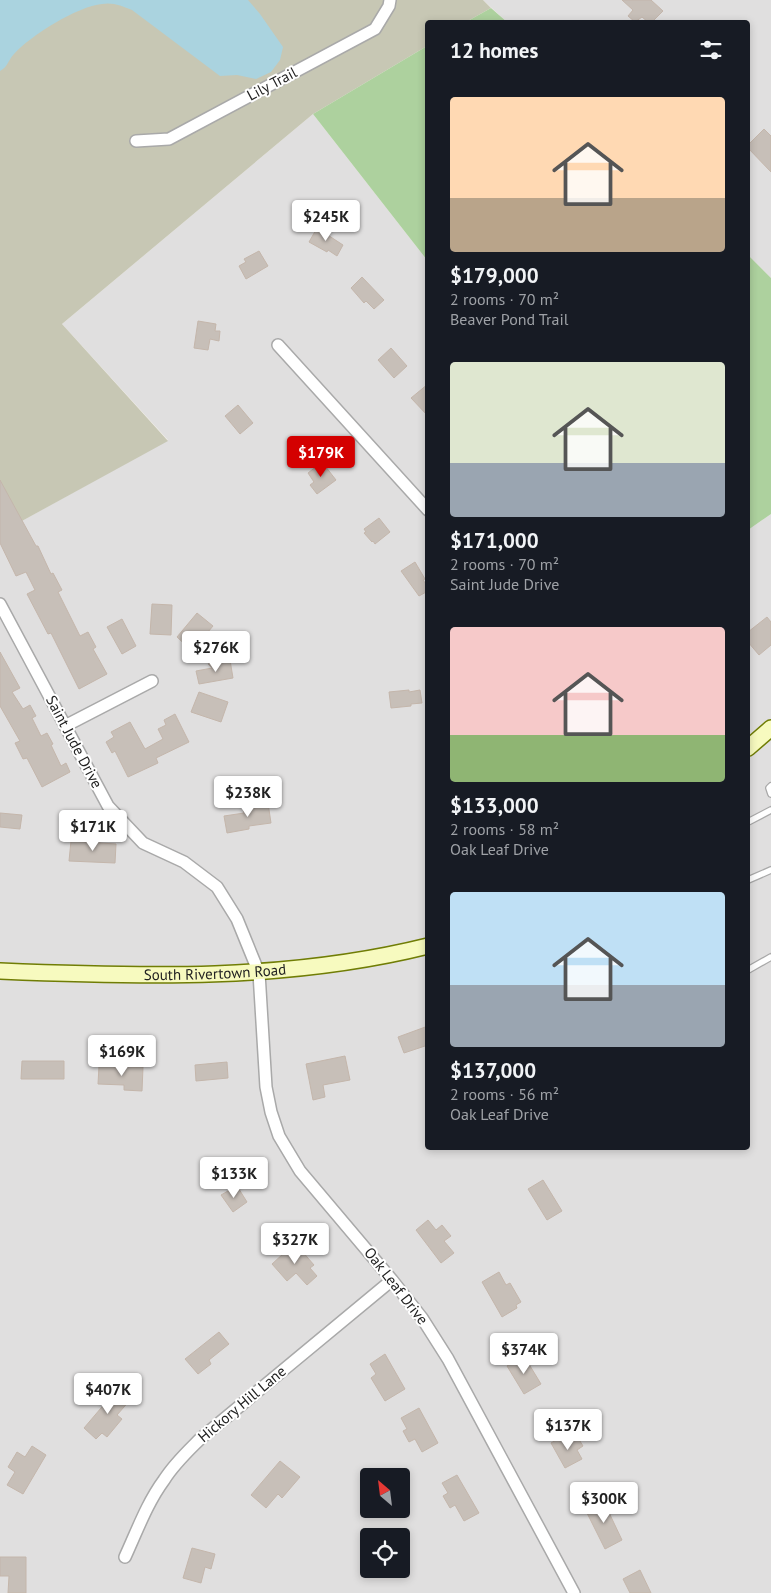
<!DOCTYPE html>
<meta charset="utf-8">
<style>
body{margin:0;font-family:"PT Sans",sans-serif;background:#242831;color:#f1f3f6;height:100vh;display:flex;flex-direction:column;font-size:19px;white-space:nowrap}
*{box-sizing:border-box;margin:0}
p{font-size:16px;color:#9ea1a6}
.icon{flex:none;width:28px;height:28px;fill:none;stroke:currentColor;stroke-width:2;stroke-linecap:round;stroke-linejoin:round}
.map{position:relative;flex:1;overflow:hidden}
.panel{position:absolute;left:425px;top:20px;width:325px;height:1130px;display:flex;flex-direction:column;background:#171b24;border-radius:5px;box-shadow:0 2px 8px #0003}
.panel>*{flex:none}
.needle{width:32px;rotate:332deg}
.fabs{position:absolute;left:360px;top:1468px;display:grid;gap:10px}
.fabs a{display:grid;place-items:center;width:50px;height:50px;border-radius:5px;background:#171b24;box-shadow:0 2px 8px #0003;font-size:25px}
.price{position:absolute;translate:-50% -42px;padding:0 11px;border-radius:5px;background:#fff;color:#222;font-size:16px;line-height:32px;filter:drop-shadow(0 1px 2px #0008)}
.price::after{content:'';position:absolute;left:50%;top:30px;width:15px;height:11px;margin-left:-8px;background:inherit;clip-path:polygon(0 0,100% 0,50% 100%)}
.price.selected{background:#d40000;color:#fff}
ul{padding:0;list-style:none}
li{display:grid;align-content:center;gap:10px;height:265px;padding:0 25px}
li span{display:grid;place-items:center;height:155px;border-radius:5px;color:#555}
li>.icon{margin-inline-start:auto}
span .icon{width:90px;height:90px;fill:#fffc;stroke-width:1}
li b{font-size:21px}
h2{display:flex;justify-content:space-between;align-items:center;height:60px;padding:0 25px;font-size:21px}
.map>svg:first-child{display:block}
.residential{fill:#e0dfdf;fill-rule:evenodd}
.construction{fill:#c7c7b4}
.forest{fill:#add19e}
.water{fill:#aad3df}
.building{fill:#c7bfb8;stroke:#c4b6ab}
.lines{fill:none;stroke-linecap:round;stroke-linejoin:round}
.lane-casing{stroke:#a9a9a9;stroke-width:8}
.street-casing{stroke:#a9a9a9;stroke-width:14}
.secondary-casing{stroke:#707d05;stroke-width:18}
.lane{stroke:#fff;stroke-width:5.5}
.street{stroke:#fff;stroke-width:11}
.secondary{stroke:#f7fabf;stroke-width:15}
.labels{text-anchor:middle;stroke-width:4;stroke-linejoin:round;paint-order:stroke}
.street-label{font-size:15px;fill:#222;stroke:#fff}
</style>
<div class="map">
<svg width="771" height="1593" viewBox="0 0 771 1593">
<rect width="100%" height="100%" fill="#f2efe9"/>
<path class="residential" d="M483,0h288v278l-23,-23v-233h-241z
M313,114l114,146 1,888h320v-618l23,-16v1079h-771v-1060l168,-93 -106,-116zM369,1476h32v33h-32zM369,1536h32v33h-32z"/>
<path class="construction" d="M0,0h483l8,8 -25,14h-38l-1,24 -114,68 -251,210 106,117 -168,92z"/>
<path class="forest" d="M491,8l16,14h-41z
M427,46v214l-114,-146z
M748,255l23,23v236l-23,16z"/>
<path class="water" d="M0,0h248l12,14 23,33 -3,13 -9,12 -15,7 -19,-4 -17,1 -88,-66c-10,-4 -19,-8 -30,-6 -24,2 -72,32 -88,50 -6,6 -6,13 -14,17z"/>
<path class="building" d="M622,0h29l12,11 -11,11h-4l-6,-5 -7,5 -7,-6 5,-6z
M764,129l7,7v36l-23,-24v-3z
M317,228l26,17 -6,11 -9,-6 -1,2 -18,-10z
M259,251l9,15 -22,13 -7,-13 7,-4 -2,-3z
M362,277l22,23 -10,9 -8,-8 -2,2 -13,-15z
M198,321l18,3 -1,7h5l-1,10 -9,-2 -2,11 -14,-2z
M391,348l16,18 -13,12 -16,-18z
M428,384v32l-17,-18z
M238,405l15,18 -13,11 -15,-18z
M322,462l14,18 -19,14 -7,-9 4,-3 -6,-9z
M0,480l36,66h2l13,28 2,-1 9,17 -4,2 22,44 8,-4 8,15 -3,2 14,25 -28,15 -28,-56 -3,1 -21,-40 8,-4 -9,-18 -10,4 -16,-33z
M379,518l11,14 -15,12 -2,-3 -1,1 -8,-9 2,-1 -2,-3z
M415,562l10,17 -2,1 5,7v4l-9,5 -18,-25z
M152,604l20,1 -1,30 -21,-1z
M197,613l16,13 -21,25 -15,-14z
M767,617l4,5v23l-12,10 -11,-13v-10z
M122,619l14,27 -14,8 -15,-27z
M0,652l20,36 -8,4 11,17 7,-4 6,11 -4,2 9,18 6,-3 6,11 -2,1 10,21 5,-3 4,9 -28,15 -15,-29 -4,1 -8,-16 5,-2 -20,-35z
M230,660l3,18 -34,6 -3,-13 16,-3 -4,-4z
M409,690v2l11,-2 2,13 -11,1v2l-20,2 -2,-16z
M199,692l29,10 -7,20 -30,-10z
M175,714l14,28 -33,16 2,5 -30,14 -13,-26 -3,2 -6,-11 8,-5 -3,-5 19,-10 15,27 18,-10 -5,-10 8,-4 -2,-5z
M268,803l3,20 -22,3v3l-22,4 -3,-17 20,-3 -1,-6z
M0,813l22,2 -2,14 -20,-2z
M71,841l45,3 -1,19 -46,-2z
M428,1026v19l-24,8 -6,-16z
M345,1056l5,24 -27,5 2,12 -12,3 -7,-36z
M22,1061h42v18h-43z
M227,1062l1,16 -32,3 -1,-16z
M99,1066l44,1 -1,24 -18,-1v-5l-26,-1z
M543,1180l19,31 -15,9 -19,-31z
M237,1186l10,16 -14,10 -12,-17z
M428,1220l8,10 6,-5 9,11 -7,5 10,12 -13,10 -25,-33z
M295,1243l19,22 -4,3 7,8 -10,9 -11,-12 -9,8 -15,-17z
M499,1272l7,13 4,-2 11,19 -5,3 1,3 -15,9 -20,-35z
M219,1332l10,12 -20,16 2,4 -13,10 -13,-15z
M385,1354l20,35 -20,12 -14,-23 5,-4 -6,-10z
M524,1356l17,28 -17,10 -17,-28z
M118,1388l13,11 -14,16 5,4 -15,18 -5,-4 -6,6 -12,-11z
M419,1408l19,35 -16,9 -7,-13 -6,3 -6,-11 4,-2 -6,-11z
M563,1436l2,4 5,-2 1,3 7,-3 5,8 -6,4 5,9 -17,9 -14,-25z
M32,1446l14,9 -23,39 -16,-9 8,-13 -7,-5 9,-15 8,5z
M280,1461l20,16 -18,21 -4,-4 -12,14 -15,-13z
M457,1475l22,38 -15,8 -9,-16 -5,3 -7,-12 5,-3 -6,-10z
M603,1500l19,40 -17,9 -20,-40z
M192,1548l23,6 -4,15 -6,-2 -4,16 -18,-5z
M0,1557h26v36h-18l1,-17h-9z
M640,1570l11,23h-21l-7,-14z"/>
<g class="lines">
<g class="lane-casing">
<path id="lane" d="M771,786l-2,2 2,6
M748,822l23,-12
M748,880l23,-10
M748,970l23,-13"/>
</g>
<g class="street-casing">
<path id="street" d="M136,141l33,-2 206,-110 14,-23 1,-6
M278,345l150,165
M0,604l108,202 35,37 41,19 33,25 20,32 22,54 7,114 5,25 8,24 21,35 92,109 30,38 26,41 126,234
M65,726l87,-45
M125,1557c12,-26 22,-54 39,-77 10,-16 23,-28 36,-41l192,-159"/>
</g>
<g class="secondary-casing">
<g id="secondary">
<path d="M748,748l23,-20"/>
<path id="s1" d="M0,971c143,6 288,10 428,-25"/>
</g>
</g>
<use href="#lane" class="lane"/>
<use href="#street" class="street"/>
<use href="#secondary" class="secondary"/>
</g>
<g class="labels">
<g class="street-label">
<text transform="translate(272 84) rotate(-28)" y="5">Lily Trail</text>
<text transform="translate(74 742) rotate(62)" y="5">Saint Jude Drive</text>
<text dy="5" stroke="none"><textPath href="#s1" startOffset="215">South Rivertown Road</textPath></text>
<text transform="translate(396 1286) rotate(52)" y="5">Oak Leaf Drive</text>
<text transform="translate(242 1404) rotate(-40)" y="5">Hickory Hill Lane</text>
</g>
</g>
</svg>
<div class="fabs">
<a><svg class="needle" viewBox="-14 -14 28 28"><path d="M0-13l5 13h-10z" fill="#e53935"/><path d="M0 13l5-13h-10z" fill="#9ea1a6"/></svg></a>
<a><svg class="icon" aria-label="locate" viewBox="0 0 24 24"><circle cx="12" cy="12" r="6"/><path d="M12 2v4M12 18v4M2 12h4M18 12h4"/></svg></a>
</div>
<b class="price" style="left:326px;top:242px">$245K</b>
<b class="price selected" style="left:321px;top:478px">$179K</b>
<b class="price" style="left:216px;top:673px">$276K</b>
<b class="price" style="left:248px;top:818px">$238K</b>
<b class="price" style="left:93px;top:852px">$171K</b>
<b class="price" style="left:122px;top:1077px">$169K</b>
<b class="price" style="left:234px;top:1199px">$133K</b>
<b class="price" style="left:295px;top:1265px">$327K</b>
<b class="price" style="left:524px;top:1375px">$374K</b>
<b class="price" style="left:108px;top:1415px">$407K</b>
<b class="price" style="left:568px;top:1451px">$137K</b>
<b class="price" style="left:604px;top:1524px">$300K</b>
<section class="panel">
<h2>12 homes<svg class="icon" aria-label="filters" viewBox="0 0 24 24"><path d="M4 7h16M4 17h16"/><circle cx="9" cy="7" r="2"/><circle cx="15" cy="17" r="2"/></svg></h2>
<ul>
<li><span style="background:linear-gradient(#ffd9b3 65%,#b9a48a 0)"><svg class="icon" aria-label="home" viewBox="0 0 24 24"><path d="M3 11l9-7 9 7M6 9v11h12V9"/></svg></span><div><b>$179,000</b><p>2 rooms · 70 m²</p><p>Beaver Pond Trail</p></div></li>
<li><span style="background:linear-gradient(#dfe7d0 65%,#9aa5b1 0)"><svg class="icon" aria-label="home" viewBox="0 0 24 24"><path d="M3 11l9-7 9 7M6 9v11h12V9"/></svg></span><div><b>$171,000</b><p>2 rooms · 70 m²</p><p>Saint Jude Drive</p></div></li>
<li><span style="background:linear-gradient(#f6c9c9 70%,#8fb573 0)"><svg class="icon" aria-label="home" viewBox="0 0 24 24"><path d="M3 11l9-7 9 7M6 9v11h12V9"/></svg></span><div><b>$133,000</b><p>2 rooms · 58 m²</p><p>Oak Leaf Drive</p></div></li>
<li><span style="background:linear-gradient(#bfe0f5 60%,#9aa5b1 0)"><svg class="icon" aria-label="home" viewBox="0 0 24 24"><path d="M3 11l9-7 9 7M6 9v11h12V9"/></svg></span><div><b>$137,000</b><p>2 rooms · 56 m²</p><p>Oak Leaf Drive</p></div></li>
</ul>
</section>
</div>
